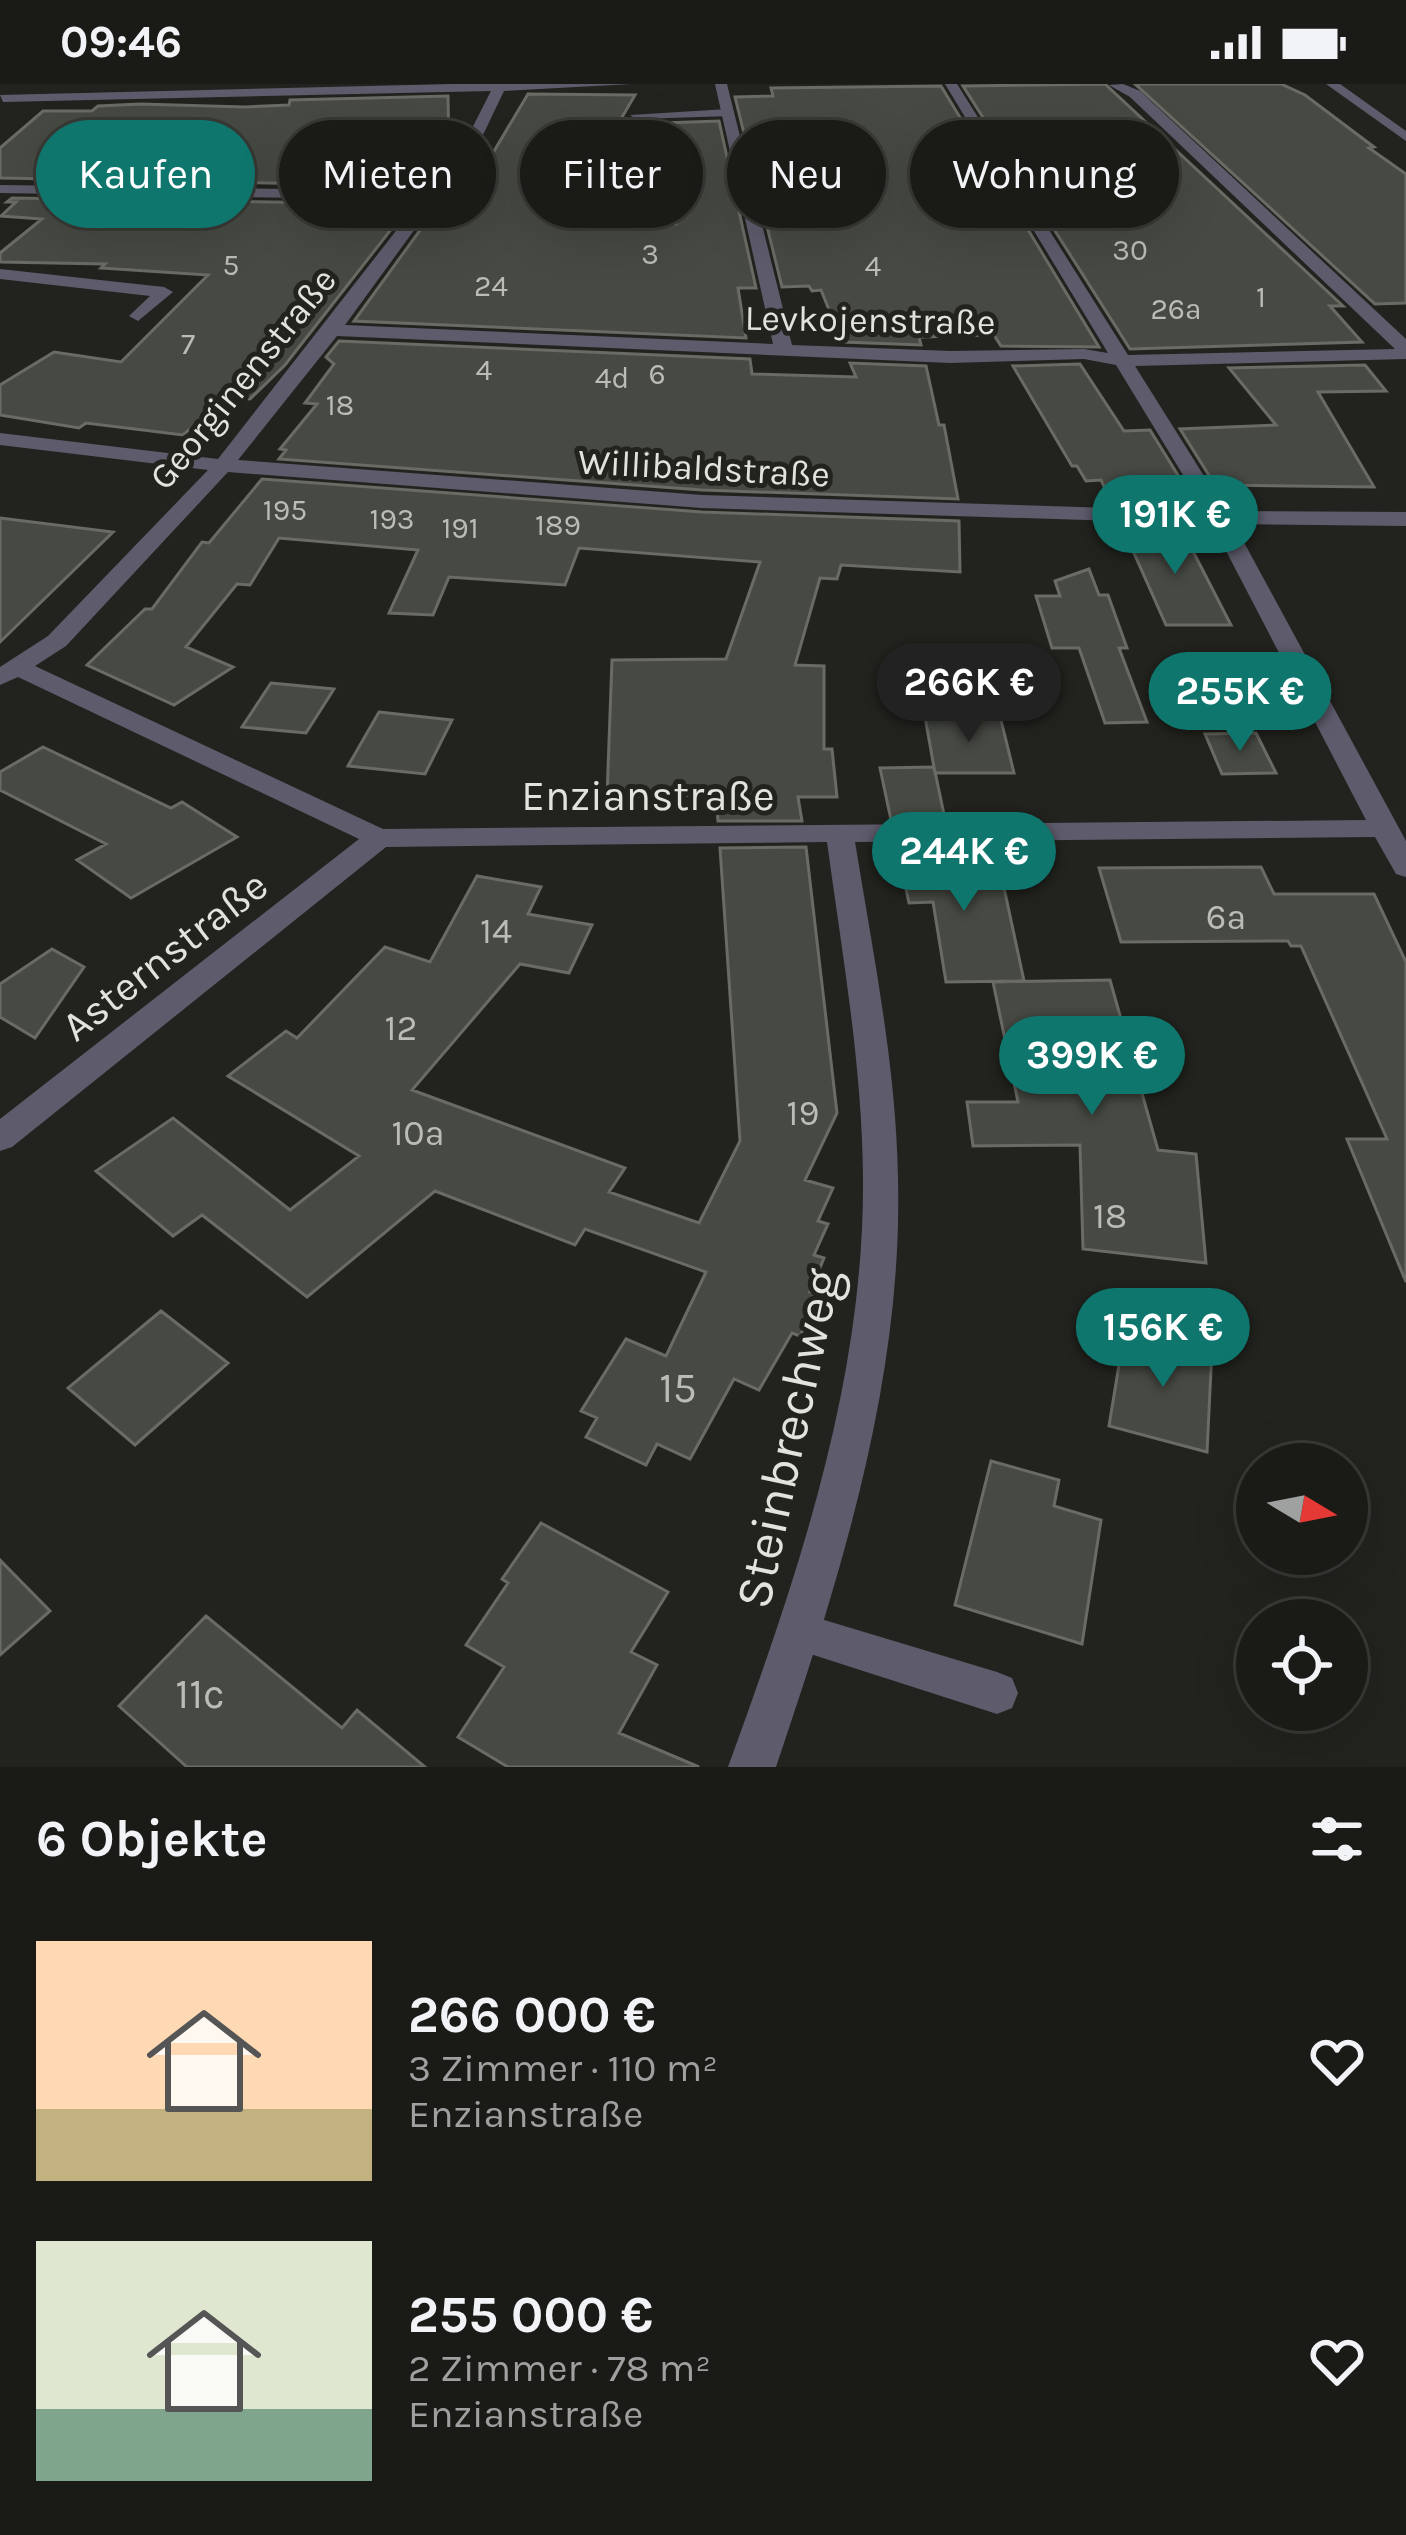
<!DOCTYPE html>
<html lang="de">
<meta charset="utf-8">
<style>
body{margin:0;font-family:Karla,sans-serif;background:#272723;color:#f1f3f6;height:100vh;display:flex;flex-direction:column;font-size:45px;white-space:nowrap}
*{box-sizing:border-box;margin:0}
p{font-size:39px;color:#9fa1a1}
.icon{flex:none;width:66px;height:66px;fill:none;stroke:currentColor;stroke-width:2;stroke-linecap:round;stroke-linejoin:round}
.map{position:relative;height:1683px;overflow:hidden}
.panel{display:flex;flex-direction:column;background:#1a1a16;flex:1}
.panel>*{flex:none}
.top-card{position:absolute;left:36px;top:36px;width:1335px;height:108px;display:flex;gap:24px}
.needle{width:78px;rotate:100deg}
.tools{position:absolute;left:1236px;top:1359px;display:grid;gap:24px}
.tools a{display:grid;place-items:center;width:132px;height:132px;border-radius:50%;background:#1a1a16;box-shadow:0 12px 48px #0002,0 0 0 3px #383835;font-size:60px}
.price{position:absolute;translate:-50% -102px;padding:0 27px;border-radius:42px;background:#0f766e;color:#fff;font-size:39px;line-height:78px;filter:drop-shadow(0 3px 6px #0008)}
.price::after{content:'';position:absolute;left:50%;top:72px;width:36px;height:27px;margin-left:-18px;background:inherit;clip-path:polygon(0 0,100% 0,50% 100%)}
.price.selected{background:#222;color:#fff}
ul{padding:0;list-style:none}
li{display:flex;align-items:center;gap:36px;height:300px;padding:0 36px}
li span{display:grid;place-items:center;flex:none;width:336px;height:240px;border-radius:0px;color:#555}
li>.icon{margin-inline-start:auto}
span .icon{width:144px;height:144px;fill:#fffc;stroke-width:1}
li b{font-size:51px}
h2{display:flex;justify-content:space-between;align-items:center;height:144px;padding:0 36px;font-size:51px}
.pill{padding:0 42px;border-radius:54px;background:#1a1a16;box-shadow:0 12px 48px #0002,0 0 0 3px #383835;font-size:42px;line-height:108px}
.pill.selected{background:#0f766e;color:#fff}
.status{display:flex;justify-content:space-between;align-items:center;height:84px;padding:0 60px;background:#1a1a16;direction:ltr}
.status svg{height:33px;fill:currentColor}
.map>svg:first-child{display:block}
.building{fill:#474943;stroke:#696b64;stroke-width:3}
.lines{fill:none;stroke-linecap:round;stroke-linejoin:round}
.service{fill:#5e5c6c;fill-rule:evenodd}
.minor{fill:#5e5c6c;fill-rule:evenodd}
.tertiary{fill:#5e5c6c;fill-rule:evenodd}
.labels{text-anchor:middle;stroke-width:10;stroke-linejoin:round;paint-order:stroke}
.far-number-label{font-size:30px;fill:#bbbcb8}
.far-street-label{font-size:36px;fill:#e2e3df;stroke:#22231e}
.number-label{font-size:36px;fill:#bbbcb8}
.street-label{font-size:42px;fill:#e2e3df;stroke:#22231e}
.near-number-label{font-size:42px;fill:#bbbcb8}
.near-street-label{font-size:51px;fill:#e2e3df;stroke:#22231e}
</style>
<div class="status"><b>09:46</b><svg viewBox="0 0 49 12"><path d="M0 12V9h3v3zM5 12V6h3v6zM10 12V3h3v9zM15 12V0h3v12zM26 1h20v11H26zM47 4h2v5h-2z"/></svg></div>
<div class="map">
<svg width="1406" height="1683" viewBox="0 0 1406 1683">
<rect width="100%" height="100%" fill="#22231e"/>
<path class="building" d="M1105,0l238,222h-13l32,36 -232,7 -167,-263z
M1135,0h146l24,11 69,52 -5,1 37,26v129l-31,1z
M941,2l158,261 -98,-1 -7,-11 -75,2 2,8 -79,-3 -21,-52 -9,1 -3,-5 -27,1 -47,-190 38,-1 -2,-8z
M528,10l107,1 -72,123 113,6 -13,-101 56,-2 37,167h-18l8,50 -392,-17 96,-132v36z
M448,12l1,58 -24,32 -425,-8v-30l43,-37h49l6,-5 42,-2 105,3 44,-2 1,-5z
M12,114l399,6 -126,161 -35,34 -23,-2 -44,38 -97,-12 -7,5 -79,-13v-30l54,-33 67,10 87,-87 -107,-7 4,-4 -105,-2v-9l42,-34 -41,-3 15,-14h-9z
M339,257l411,18 2,15 104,3 -6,-14 76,3 13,59h5l14,74 -256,-9 -423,-31 7,-9 -6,-1 37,-45 -12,-1 29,-39 -8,-7z
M1080,280l44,67 26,-1 34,55 -24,-1 10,21 -58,-1 -11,-24 -15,1 -9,-15h-5l-59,-100z
M1365,281l21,26 -68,1 56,95 -159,-2 -35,-56 96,-4 -47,-57z
M262,395l440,33 257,9 1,51 -119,-7 -4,14 -17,-1 -25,87 29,1v83h8l5,48h-39l4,24h-84l-2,-26 -109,2 5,-137 114,-1 34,-97 -181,-14 -14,37 -116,-8 -16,38 -44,-2 29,-63 -139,-12 -29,47 -13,-1 -51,63 47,20 -59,38 -87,-40 58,-56h7l50,-67 7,1z
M0,434l113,14 -113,110z
M1122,442l59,2 50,97h-65z
M1089,485l10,26h9l19,53h-8l28,74 -42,1 -26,-75h-27l-16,-52h24l-5,-15z
M271,599l63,6 -28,44 -64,-6z
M379,628l73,8 -27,54 -77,-8z
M1000,632l14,57h-79l-10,-56z
M1256,649l20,40 -54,1 -17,-40z
M43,663l128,61 11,-6 55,35 -106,61 -54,-38 29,-16 -106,-54v-18z
M934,683l11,52 -54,1 -11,-52z
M897,762h54l3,12 14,-1 3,12h29l24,112 -78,1 -13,-80 -24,1z
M806,763l31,266 -32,67 28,8 -15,33 10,3 -14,31 10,3 -14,34 9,2 -19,42 -8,-3 -33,57 -25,-11 -44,80 -33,-15 -11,21 -60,-28 11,-19 -16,-7 45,-72 40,17 40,-84 -121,-43 -10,16 -140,-54 -128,106 -105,-82 -29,21 -77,-65 77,-53 117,92 69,-54 -131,-80 58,-45 11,7 88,-91 45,15 47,-86 64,11 -13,27 64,11 -23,48 -49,-9 -108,126 213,78 -16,24 90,31 41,-82 -20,-293z
M1261,783l13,27h100l32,68v320l-59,-143h40l-86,-193h-10l-3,-5 -167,1 -22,-74z
M52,865l32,18 -49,71 -35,-21v-33z
M1110,896l48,170 38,4 10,109 -123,-14 -3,-104 -107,1 -6,-44h51l-25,-120z
M161,1227l67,52 -93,82 -67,-57z
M1125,1244l87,21 -5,103 -98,-26z
M991,1377l68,19 -5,26 47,14 -19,124 -127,-39z
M541,1439l127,69 -37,60 26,13 -38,68 80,34h-191l-50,-30 46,-70 -38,-22 42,-62 -6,-4z
M0,1476l50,51 -50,44z
M206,1532l136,112 15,-18 68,57h-238l-68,-61z"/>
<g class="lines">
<path class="service" d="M728,25l4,7 -96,3 -6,-4z
M801,1529l196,59 15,6 6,15 -6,15 -15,6 -196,-63 -14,-5 -6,-14 6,-14z"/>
<path class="minor" d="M453,0h178l-127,7 -22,46 -137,188 428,19 -58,-260h12l65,261 158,6 134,-2 24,4 -163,-269h12l171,271 267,-6 -265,-252 -21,-12 14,-1 17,7 266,248v20l-271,7 91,145 180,1v14l-172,-2 172,317v36l-10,-3 -21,-37 -520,5c18,111 41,223 43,336 5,203 -58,399 -122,589h-48c69,-190 137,-386 135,-591 -1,-112 -21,-223 -36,-334l-441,5 -374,300 -12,4v-32l359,-280 -341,-162 -18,8v-18l48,-31 160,-166 -208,-25v-12l218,26 202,-259 -420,-7v-8l427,6 41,-55 23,-45 -488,11 -3,-7zM337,252l613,27 134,-4 32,6 89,146 -503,-16 -464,-35zM228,388l474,36 510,16 154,296 -983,9 -348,-163 31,-20z
M0,185l164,18 9,5 -35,29 -9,-5 21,-20 -150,-17z"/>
<path class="tertiary" d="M1326,0h14l66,47v10z"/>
</g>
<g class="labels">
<g class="far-number-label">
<text x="1130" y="176">30</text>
<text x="650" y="180">3</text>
<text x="231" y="191">5</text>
<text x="873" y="192">4</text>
<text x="491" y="212">24</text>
<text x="1261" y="223">1</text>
<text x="1176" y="235">26a</text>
<text x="188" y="270">7</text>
<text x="484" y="296">4</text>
<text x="657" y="300">6</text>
<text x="612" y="304">4d</text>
<text x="340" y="331">18</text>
<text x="285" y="436">195</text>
<text x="392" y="445">193</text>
<text x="558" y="451">189</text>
<text x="460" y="454">191</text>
</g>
<g class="far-street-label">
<text transform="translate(870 235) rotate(1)" y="13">Levkojenstraße</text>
<text transform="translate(242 294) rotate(-51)" y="13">Georginenstraße</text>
<text transform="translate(704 383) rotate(3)" y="13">Willibaldstraße</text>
</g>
<g class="number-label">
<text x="1226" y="845">6a</text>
<text x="496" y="859">14</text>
<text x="401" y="956">12</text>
<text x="803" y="1041">19</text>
<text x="418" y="1061">10a</text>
<text x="1110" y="1144">18</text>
</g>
<g class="street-label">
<text x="648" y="726">Enzianstraße</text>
<text transform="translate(164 871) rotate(-38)" y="15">Asternstraße</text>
</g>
<g class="near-number-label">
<text x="678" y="1318">15</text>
<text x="200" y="1624">11c</text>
</g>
<g class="near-street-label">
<text transform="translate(787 1354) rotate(-78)" y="18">Steinbrechweg</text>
</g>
</g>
</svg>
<div class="tools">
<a><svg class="needle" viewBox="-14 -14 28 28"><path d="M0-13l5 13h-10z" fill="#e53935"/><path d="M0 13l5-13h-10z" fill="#9fa1a1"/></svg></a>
<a><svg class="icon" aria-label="locate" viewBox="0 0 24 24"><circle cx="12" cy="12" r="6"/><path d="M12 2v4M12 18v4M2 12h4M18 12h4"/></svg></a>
</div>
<b class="price" style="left:1175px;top:493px">191K €</b>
<b class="price selected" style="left:969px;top:661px">266K €</b>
<b class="price" style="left:1240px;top:670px">255K €</b>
<b class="price" style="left:964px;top:830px">244K €</b>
<b class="price" style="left:1092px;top:1034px">399K €</b>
<b class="price" style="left:1163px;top:1306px">156K €</b>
<div class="top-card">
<a class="pill selected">Kaufen</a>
<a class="pill">Mieten</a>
<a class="pill">Filter</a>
<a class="pill">Neu</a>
<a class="pill">Wohnung</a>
</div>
</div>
<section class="panel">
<h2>6 Objekte<svg class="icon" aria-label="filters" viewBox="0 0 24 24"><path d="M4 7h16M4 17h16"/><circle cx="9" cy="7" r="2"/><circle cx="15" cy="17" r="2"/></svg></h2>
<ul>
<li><span style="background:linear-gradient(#ffd9b3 70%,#c2b280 0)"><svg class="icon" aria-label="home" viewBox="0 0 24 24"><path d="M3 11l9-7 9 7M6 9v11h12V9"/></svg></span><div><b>266 000 €</b><p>3 Zimmer · 110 m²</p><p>Enzianstraße</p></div><svg class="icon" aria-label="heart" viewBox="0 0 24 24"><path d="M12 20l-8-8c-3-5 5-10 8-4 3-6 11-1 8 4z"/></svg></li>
<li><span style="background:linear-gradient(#dfe7d0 70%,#7fa58c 0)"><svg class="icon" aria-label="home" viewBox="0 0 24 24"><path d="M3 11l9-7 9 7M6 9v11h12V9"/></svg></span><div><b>255 000 €</b><p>2 Zimmer · 78 m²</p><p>Enzianstraße</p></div><svg class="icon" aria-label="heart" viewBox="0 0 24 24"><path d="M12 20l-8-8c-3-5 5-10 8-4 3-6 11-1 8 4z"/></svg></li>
</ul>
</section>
